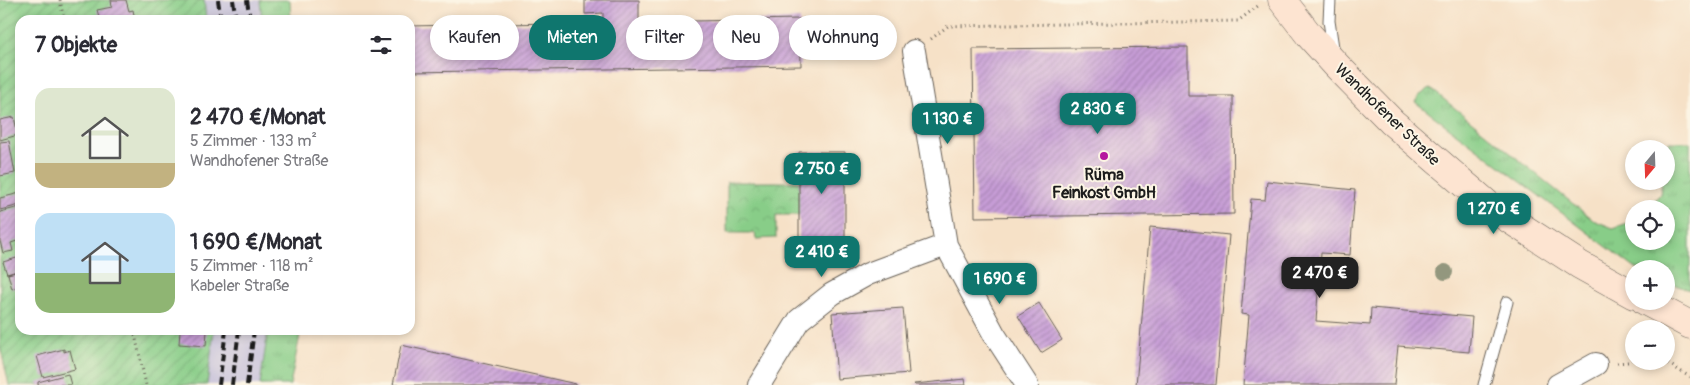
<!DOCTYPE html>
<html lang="de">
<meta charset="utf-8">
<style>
body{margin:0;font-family:Pangolin,sans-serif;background:#f7f7f7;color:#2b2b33;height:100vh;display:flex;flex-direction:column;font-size:19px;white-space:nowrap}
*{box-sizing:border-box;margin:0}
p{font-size:16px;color:#7c7c81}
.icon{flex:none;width:28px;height:28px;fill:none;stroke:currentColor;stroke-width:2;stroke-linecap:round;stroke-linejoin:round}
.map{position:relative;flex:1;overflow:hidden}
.details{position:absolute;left:15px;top:15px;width:400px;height:320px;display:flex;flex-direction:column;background:#fff;border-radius:15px;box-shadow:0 2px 8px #0003}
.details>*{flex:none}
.top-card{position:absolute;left:430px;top:15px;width:475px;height:45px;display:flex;gap:10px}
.needle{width:32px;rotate:199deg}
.controls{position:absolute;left:1625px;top:140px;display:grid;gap:10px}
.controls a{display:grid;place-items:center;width:50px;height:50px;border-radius:50%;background:#fff;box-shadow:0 2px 8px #0003;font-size:25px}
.price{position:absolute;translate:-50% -42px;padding:0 11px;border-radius:10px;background:#0f766e;color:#fff;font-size:16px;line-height:32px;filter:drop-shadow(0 1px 2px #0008)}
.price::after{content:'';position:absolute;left:50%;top:30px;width:15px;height:11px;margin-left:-8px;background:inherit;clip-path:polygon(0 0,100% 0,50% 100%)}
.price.current{background:#222;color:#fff}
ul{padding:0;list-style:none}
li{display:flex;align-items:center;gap:15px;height:125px;padding:0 20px}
li span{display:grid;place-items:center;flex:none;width:140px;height:100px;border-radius:15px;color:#555}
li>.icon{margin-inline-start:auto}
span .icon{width:60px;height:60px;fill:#fffc;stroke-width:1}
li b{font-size:21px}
h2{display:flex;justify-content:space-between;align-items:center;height:60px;padding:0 20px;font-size:21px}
.pill{padding:0 18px;border-radius:22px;background:#fff;box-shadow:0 2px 8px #0003;font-size:18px;line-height:45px}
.pill.current{background:#0f766e;color:#fff}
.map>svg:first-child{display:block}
.railway{fill:#c5c0da}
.grass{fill:url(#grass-tufts);stroke:#527452}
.park{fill:url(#park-crowns);stroke:#527452}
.garden{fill:url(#garden-furrows);stroke:#527452}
.building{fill:url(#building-hatch)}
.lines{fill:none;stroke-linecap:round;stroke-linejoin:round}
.lane-casing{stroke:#686158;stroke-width:13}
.street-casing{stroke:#686158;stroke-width:24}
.secondary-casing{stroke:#686158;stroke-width:29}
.path{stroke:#686158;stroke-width:3;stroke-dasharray:1 4;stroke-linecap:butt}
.lane{stroke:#fff;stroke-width:11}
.street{stroke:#fff;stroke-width:22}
.secondary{stroke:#fde4d1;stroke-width:28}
.rail{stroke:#1c1c1c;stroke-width:4;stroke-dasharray:8 4;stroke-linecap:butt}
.tree{fill:#93977e}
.poi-dot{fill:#b5179e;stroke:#fcf5e5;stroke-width:2}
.labels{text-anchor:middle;stroke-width:4;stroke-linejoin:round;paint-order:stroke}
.street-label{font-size:16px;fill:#1c1c1c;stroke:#fcf5e5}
.poi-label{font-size:16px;font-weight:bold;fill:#1c1c1c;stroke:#fcf5e5}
</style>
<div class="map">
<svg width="1690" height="385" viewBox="0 0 1690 385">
<defs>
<pattern id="grass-tufts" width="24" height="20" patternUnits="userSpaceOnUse" patternTransform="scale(1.25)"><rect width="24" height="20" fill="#88cd88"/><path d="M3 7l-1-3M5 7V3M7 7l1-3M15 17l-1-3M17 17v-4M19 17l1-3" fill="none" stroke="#75af75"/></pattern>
<pattern id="park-crowns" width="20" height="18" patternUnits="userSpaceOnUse" patternTransform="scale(1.25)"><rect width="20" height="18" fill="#88cd88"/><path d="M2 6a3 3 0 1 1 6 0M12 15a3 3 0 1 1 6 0" fill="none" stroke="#75af75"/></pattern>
<pattern id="garden-furrows" width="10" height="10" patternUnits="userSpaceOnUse" patternTransform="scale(1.25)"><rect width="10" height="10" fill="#88cd88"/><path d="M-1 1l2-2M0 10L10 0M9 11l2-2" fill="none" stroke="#75af75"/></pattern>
<pattern id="building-hatch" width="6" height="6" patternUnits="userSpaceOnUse" patternTransform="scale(1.25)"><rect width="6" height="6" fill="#c79dd7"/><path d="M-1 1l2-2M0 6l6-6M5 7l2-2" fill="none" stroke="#a17fae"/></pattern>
</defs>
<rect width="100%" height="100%" fill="#fcf5e5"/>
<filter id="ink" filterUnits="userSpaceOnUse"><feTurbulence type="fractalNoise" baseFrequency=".02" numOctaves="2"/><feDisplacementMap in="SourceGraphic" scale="10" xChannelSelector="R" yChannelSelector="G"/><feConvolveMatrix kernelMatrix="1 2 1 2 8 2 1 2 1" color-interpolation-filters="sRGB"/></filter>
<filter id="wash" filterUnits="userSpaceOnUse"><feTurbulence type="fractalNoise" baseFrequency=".0096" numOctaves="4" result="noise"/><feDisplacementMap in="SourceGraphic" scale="20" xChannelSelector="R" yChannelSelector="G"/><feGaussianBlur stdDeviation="1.12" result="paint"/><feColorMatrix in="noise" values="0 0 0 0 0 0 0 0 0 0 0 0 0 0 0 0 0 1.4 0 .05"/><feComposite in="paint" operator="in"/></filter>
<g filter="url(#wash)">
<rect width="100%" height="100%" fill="#f6e1c7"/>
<path class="railway" d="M204,0h56l2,20h-56z
M214,330h54l-8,55h-53z"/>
<path class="grass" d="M260,0h30l1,20h-29z
M1430,88l163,132 20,8 21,-7v20h32v-32h-19l13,-15 2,-13h4v-23l3,-16h21v148l-24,-8v-13h-30l-221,-167 4,-6z
M268,330h33l-11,55h-30z"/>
<path class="park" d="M727,182h72v33h-23v23l-20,1 -1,-6h-28z"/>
<path class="garden" d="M0,0h204l2,20h-186v310h194l-7,55h-198l-9,-39z"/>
<g id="blocks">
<path class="building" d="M111,0h15l3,11 4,-1 2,10h-35l-3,-10 15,-3z
M585,0h54v22l161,-3 1,47 -391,6v-46l193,-4v-9l-18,1z
M1188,47v49h45l1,118 -259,3 -2,-168z
M14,117l4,18 -18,5v-20z
M9,141l6,32 -15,3v-34z
M799,152h46v87h-46z
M1267,181l88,9 -5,65 -29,-2 -5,68 54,4 1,-17 101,9 -3,35 -71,-6 -4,39h-151l6,-70 -8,-1 10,-115 14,1z
M20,193v12l-20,5v-12z
M20,207v33l-9,3 2,8 -10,2 -3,-12v-29z
M1150,227l79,8 -13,150h-80z
M20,257v13l-13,4 -4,-12z
M20,271v15l-8,3 -4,-15z
M1039,303l23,37 -21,13 -23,-37z
M903,308l6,65 -72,6 -5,-66z
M180,330h27l-1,16 -27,-2z
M401,345l175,39v1h-183z
M64,349v3l6,-2 5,19 -32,8 -6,-21z
M68,374l3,11h-33v-3z
M965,379l1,6h-51l-1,-1z"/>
</g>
</g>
<g filter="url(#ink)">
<use href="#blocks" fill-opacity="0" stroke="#686158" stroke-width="1"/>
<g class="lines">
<g class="lane-casing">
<path id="lane" d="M1330,0l-1,21 5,33
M1484,385l23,-83"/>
</g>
<g class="street-casing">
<path id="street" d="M914,51l32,194 48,89 33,51
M759,385l40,-65 33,-26 36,-20 78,-29
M1558,385l38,-21"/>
</g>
<g class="secondary-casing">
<path id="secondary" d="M1282,0l27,35 27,30 56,57 100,86 88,57 54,30
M1645,301l45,24"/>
</g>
<path class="path" d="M60,0l4,20
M931,39l17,-13 290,-5 20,-15
M134,330l12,55
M1664,361l26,16
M1617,363l11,-1 6,-4"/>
<use href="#lane" class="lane"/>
<use href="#street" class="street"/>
<use href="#secondary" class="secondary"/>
<path class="rail" d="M218,0l3,20
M233,0l3,20
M247,0l3,20
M219,385l7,-55
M232,385l7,-55
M247,385l7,-55"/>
</g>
<circle class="tree" cx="1445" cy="272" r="8"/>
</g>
<circle class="poi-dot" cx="1104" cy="156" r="5"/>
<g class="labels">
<g class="street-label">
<text transform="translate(1388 114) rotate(44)" y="6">Wandhofener Straße</text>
</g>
<g class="poi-label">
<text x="1104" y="180">Rüma<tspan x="1104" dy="18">Feinkost GmbH</tspan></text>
</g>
</g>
</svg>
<div class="controls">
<a><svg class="needle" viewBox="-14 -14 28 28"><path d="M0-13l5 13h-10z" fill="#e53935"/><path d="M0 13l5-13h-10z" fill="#7c7c81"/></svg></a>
<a><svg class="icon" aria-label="locate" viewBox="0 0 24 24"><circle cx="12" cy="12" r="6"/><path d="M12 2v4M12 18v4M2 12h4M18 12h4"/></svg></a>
<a>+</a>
<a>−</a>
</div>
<b class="price" style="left:1098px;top:135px">2 830 €</b>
<b class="price" style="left:948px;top:145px">1 130 €</b>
<b class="price" style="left:822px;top:195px">2 750 €</b>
<b class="price" style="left:1494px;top:235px">1 270 €</b>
<b class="price" style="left:822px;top:278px">2 410 €</b>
<b class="price current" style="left:1320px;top:299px">2 470 €</b>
<b class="price" style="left:1000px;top:305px">1 690 €</b>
<div class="top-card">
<a class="pill">Kaufen</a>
<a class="pill current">Mieten</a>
<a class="pill">Filter</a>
<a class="pill">Neu</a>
<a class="pill">Wohnung</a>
</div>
<section class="details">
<h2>7 Objekte<svg class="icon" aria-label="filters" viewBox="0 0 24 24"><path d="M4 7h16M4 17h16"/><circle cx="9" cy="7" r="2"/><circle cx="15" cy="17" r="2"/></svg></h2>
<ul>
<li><span style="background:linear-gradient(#dfe7d0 75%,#c2b280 0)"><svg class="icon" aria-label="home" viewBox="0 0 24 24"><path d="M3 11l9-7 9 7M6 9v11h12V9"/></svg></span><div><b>2 470 €/Monat</b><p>5 Zimmer · 133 m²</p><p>Wandhofener Straße</p></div></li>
<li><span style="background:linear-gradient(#bfe0f5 60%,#8fb573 0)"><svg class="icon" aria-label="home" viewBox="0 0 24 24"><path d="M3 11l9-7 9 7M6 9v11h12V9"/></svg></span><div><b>1 690 €/Monat</b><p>5 Zimmer · 118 m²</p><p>Kabeler Straße</p></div></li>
</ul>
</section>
</div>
